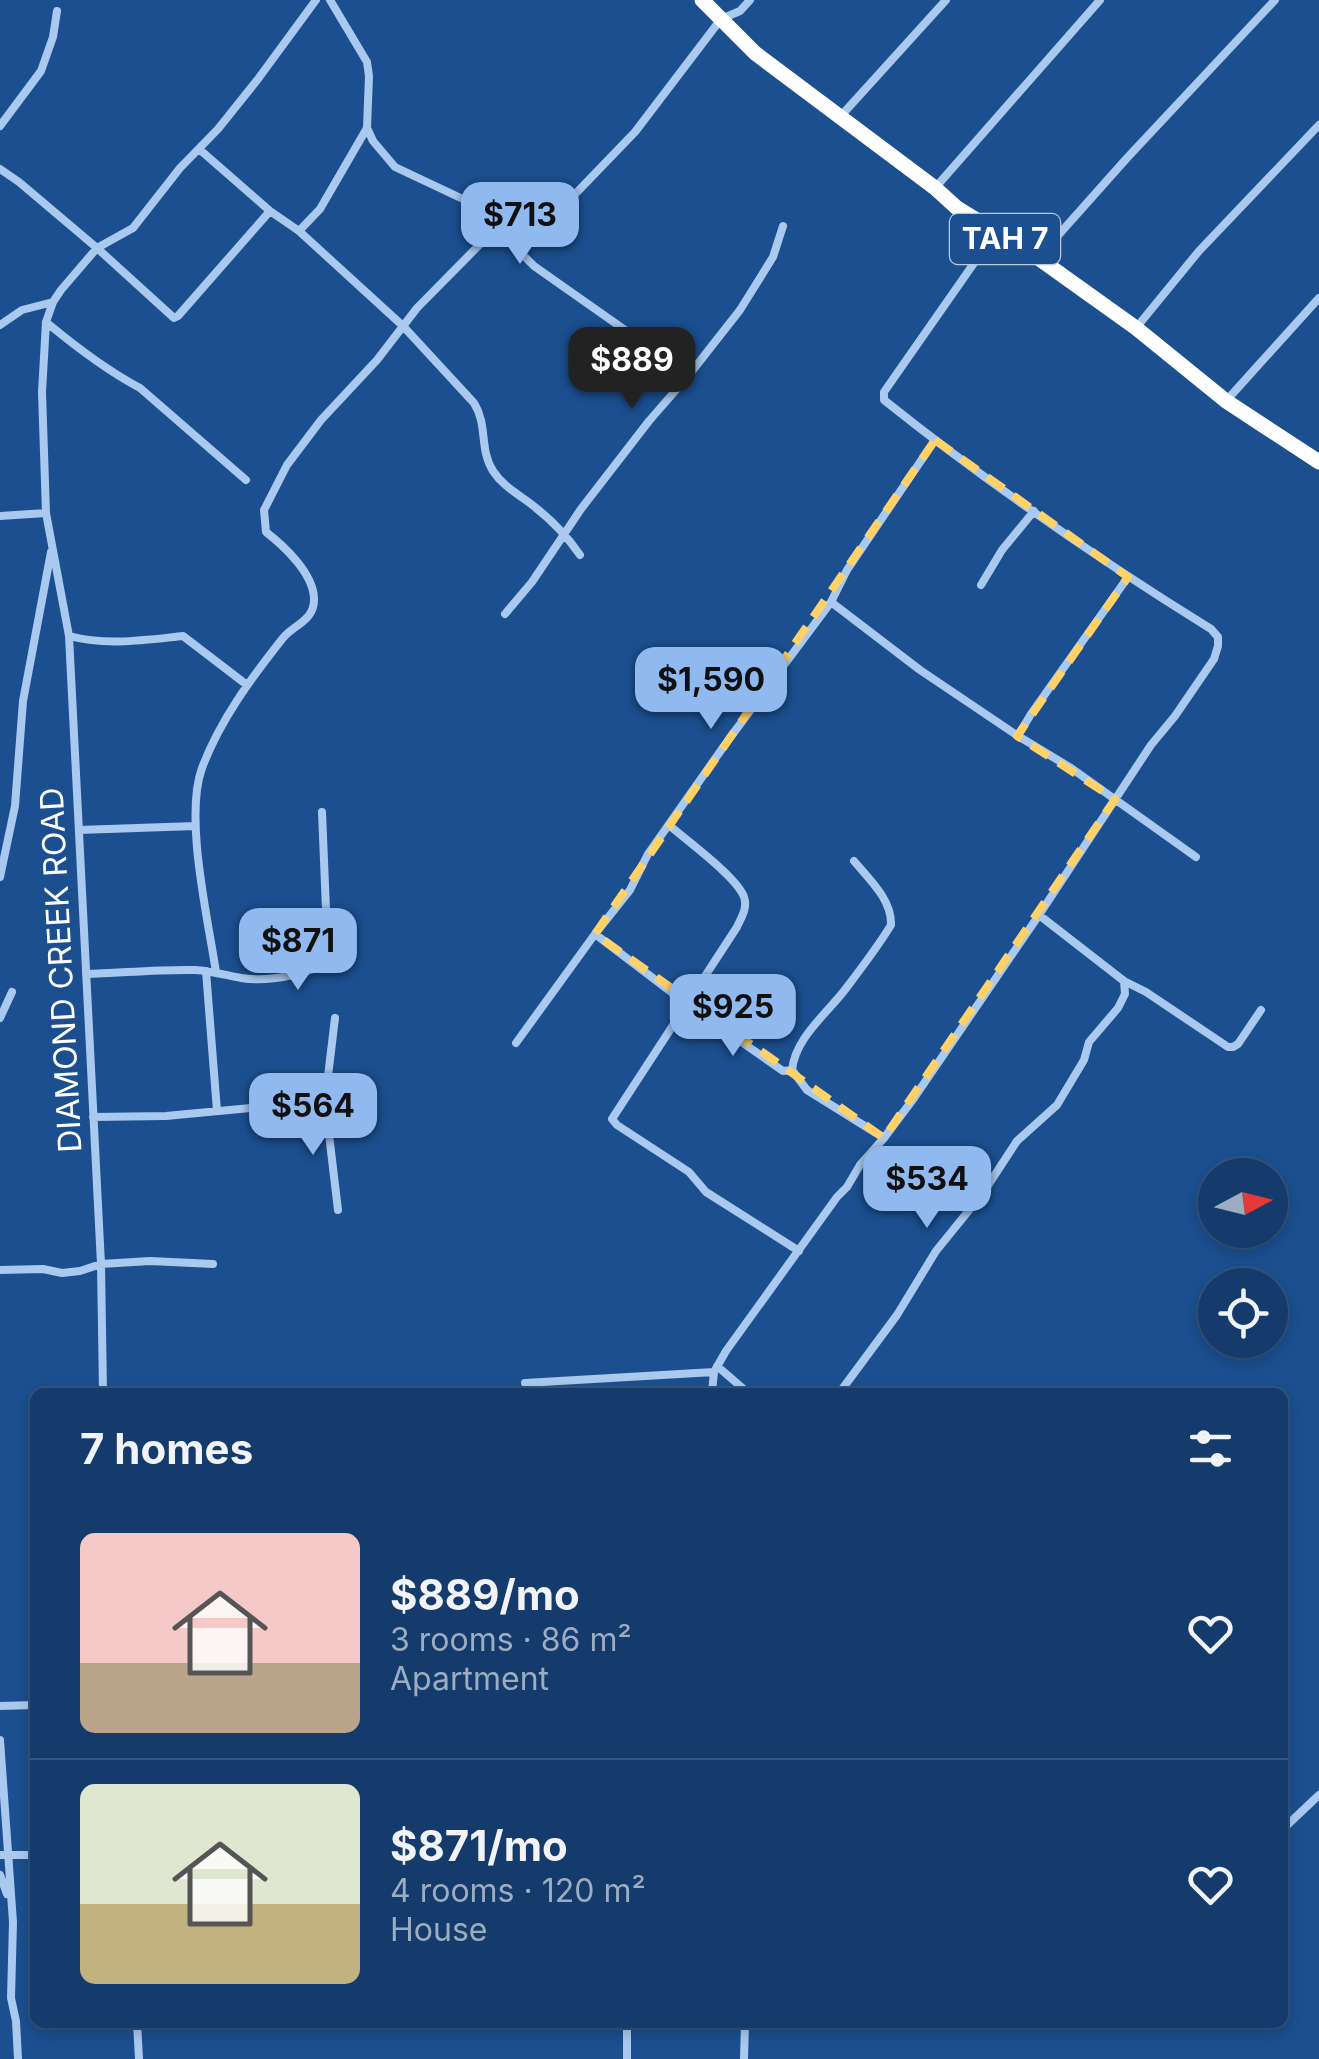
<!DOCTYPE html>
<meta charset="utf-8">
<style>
body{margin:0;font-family:Inter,sans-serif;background:#1d4271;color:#f1f3f6;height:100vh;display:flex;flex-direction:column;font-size:38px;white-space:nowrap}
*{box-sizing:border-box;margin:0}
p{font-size:32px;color:#9dadc1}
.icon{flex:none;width:55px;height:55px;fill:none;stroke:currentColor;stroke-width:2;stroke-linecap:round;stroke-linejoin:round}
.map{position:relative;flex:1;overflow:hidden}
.details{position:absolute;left:30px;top:1388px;width:1258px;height:640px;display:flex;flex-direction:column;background:#143b6b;border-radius:15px;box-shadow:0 5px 15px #0003,0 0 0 2px #33557e}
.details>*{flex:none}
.needle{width:65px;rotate:83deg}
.buttons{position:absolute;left:1198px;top:1158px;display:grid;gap:20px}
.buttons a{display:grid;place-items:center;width:90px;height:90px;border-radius:50%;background:#143b6b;box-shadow:0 5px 15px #0003,0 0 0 2px #33557e;font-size:50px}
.price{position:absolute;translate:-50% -85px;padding:0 22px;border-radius:20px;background:#90b9f0;color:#111;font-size:32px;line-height:65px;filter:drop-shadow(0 2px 5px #0008)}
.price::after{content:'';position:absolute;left:50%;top:60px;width:30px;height:22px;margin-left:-15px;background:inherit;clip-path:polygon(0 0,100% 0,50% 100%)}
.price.active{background:#222;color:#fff}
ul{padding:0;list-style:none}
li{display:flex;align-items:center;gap:30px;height:250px;padding:0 50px}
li+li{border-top:2px solid #33557e}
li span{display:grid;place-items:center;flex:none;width:280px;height:200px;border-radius:15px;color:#555}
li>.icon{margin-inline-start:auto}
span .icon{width:120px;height:120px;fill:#fffc;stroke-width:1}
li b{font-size:42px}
h2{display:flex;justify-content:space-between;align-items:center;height:120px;padding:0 50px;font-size:42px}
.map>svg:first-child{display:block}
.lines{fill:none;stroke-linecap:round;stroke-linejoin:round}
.street{stroke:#a9c9ee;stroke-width:8}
.highway{stroke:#fff;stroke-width:15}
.marked{fill:none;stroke:#ffd166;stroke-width:8;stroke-dasharray:20 12;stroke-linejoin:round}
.labels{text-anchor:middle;stroke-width:8;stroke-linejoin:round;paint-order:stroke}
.shield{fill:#1b4f8f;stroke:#bbcadd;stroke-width:2.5}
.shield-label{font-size:30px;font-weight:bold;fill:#fff}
.street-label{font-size:32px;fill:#fff;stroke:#1b4f8f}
</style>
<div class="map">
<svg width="1319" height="2059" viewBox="0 0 1319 2059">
<rect width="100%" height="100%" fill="#1b4f8f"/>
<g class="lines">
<path class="street" d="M330,0l37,62 2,14 -2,52 6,13 22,26 70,33 51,48 11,-4 108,-112 86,-113 19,-8 10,-11
M839,118l107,-118
M0,126l41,-55 12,-34 4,-26
M199,149l71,62 29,20 21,-22 47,-81
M0,169l19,13 78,66 77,70 4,-2 92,-105
M935,188l165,-188
M299,231l104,95 71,77c14,22 5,46 19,68 11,17 29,25 43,37 18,14 31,28 44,47
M516,248l18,18 155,109
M1038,258l89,-100 148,-158
M46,322c30,25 60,48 94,66l106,92
M0,325l22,-15 31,-8
M1136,328l63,-77 120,-126
M1226,401l93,-103
M0,516l46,-3
M981,585l21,-35 32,-39
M831,602l89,68 98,66 53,32 125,89
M505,614l27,-32 49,-73 68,-88 40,-46 51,-65 33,-53 10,-31
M69,636c38,10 76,4 114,0l64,49
M1018,736l13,-22 97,-137
M669,825c18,16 68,52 75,72 4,11 -3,21 -7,30l-125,192 5,6 72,47 17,20 93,59
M79,830l116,-4
M854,861c16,19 38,39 37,64 -14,23 -31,45 -47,66 -19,24 -49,48 -52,79l15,20 77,48
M0,877l15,-71 8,-105 28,-149
M595,934l92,70 96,67 9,-1
M206,971l11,140
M216,972c-8,-53 -32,-155 -14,-204 18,-48 50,-91 81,-130 10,-13 32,-17 31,-40 -1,-25 -30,-52 -48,-66l-2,-22 23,-45 34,-45 56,-60 40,-52 78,-79
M86,974c36,-1 73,-5 109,-4 16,1 30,5 46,8 27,4 58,-3 83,-13l4,-7 -6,-146
M1124,981l22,11 82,55h5l5,-3 23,-34
M0,1018l12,-26
M516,1043l79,-109 35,-44 18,-36 81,-115 102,-137 16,-32 88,-130
M325,1101l13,109
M93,1117l73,-1 159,-15 10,-83
M0,1270l43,-1 19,4 18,-2 21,-7 49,-3 63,3
M717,1366l30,26
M525,1383l189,-11
M103,1392l-2,-128 -32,-628 -23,-123 -4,-121 4,-70 7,-20 8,-12 36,-42 36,-20 47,-60 38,-39 40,-50 58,-79
M712,1392l2,-20 12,-21 111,-154 10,-10 13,-22 24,-27 30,-40 125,-183 112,-170 24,-29 39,-57 4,-13v-9l-7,-8c-113,-70 -223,-146 -327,-229v-8l111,-159
M840,1392l57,-77 39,-64 47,-58 34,-52 40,-36 27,-45 5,-18 29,-34 7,-14 -1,-13 -85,-66
M0,1706l35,-1
M0,1740l13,182 -2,76 5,23 2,38
M1282,1830l37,-35
M0,1855h35
M0,1875l7,19
M137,2022l2,37
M627,2022v37
M744,2059l1,-37"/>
<path class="highway" d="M702,0l53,53 180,135 22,20 81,50 98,70 90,73 93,61"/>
</g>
<path class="marked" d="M935,440l193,137 -111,159 98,63 -231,339 -289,-204z"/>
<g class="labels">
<rect class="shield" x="950" y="214" width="110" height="50" rx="8"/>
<g class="shield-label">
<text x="1005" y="249">TAH 7</text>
</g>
<g class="street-label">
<text transform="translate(61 970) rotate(-93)" y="11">DIAMOND CREEK ROAD</text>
</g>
</g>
</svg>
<div class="buttons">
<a><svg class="needle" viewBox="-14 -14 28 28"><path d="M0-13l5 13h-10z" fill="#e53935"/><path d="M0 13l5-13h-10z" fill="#9dadc1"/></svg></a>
<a><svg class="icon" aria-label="locate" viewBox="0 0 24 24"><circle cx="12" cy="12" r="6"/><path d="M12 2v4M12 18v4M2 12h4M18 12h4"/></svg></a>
</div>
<b class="price" style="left:520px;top:267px">$713</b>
<b class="price active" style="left:632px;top:412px">$889</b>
<b class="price" style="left:711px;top:732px">$1,590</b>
<b class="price" style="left:298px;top:993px">$871</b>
<b class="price" style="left:733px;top:1059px">$925</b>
<b class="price" style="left:313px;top:1158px">$564</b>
<b class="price" style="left:927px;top:1231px">$534</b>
<section class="details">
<h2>7 homes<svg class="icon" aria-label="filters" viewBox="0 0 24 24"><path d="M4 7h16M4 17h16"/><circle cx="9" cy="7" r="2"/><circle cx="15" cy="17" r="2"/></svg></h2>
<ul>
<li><span style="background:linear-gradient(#f6c9c9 65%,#b9a48a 0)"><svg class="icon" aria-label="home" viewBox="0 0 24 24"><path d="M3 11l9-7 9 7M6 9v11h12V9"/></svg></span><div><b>$889/mo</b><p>3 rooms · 86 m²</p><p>Apartment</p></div><svg class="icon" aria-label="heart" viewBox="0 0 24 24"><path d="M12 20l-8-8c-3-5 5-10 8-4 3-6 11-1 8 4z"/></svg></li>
<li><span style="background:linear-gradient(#dfe7d0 60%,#c2b280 0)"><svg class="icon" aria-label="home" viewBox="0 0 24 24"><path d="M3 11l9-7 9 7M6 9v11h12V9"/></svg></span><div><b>$871/mo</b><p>4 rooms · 120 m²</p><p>House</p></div><svg class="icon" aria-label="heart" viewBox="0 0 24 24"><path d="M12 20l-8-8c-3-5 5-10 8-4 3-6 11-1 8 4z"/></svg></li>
</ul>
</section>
</div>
